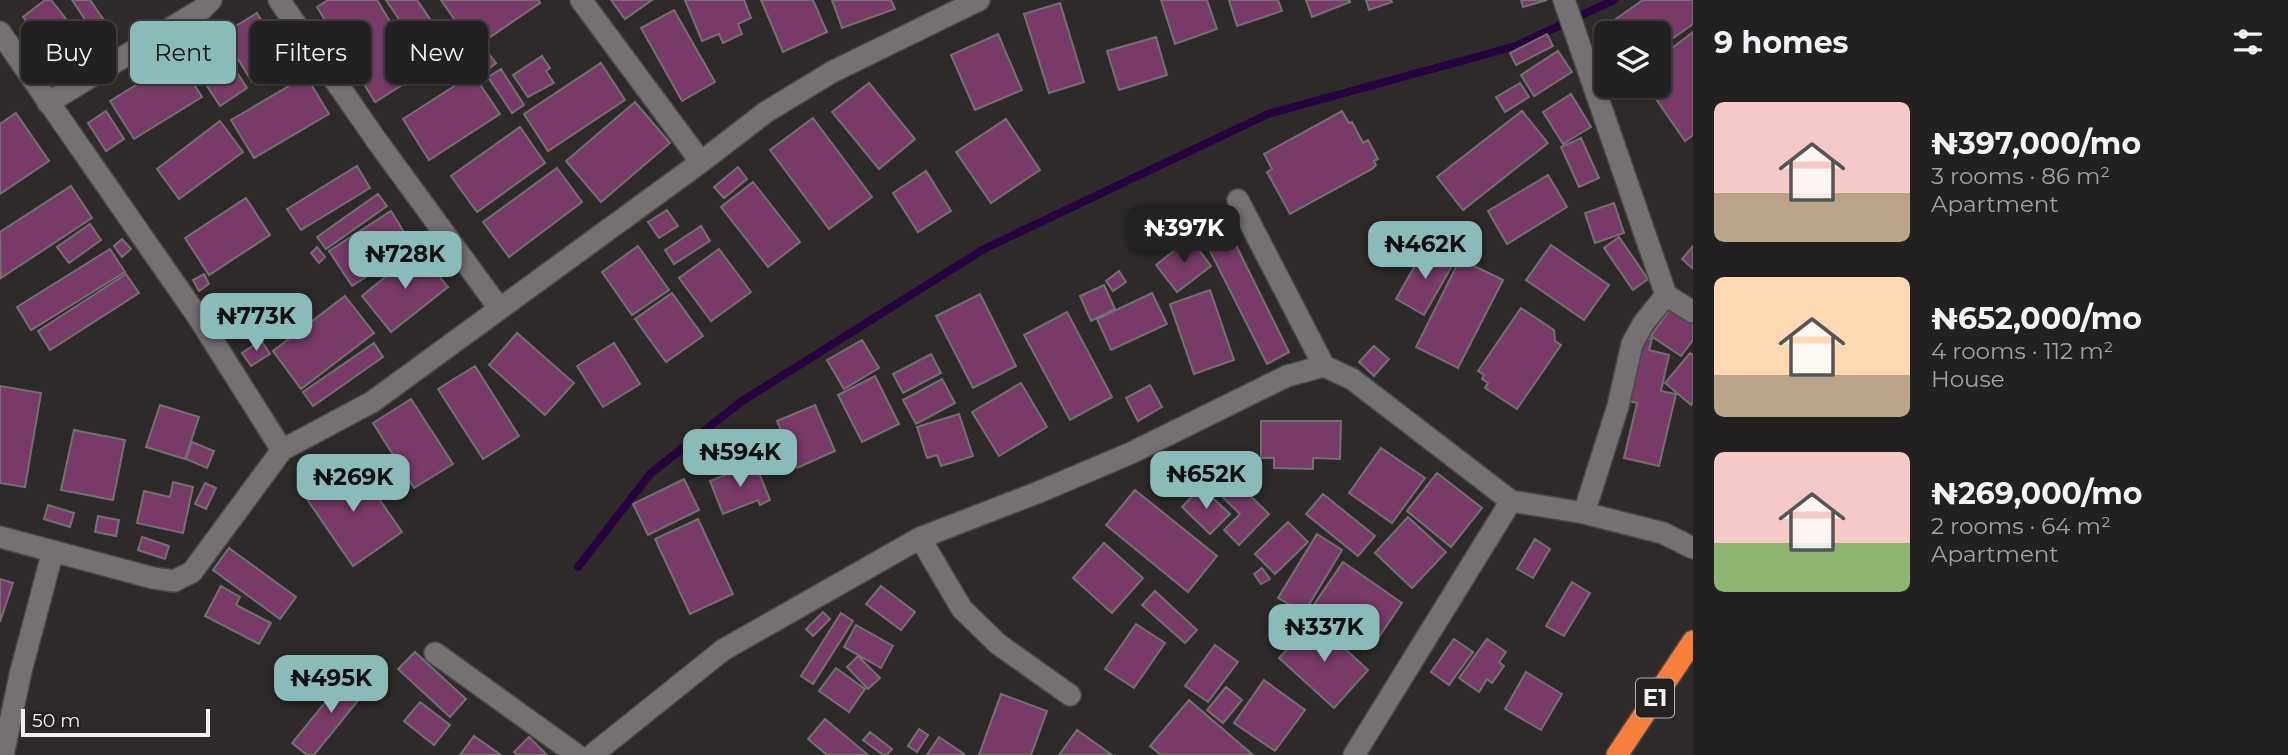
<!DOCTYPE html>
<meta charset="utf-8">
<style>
body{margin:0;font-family:Montserrat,sans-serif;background:#2a2829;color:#f1f3f6;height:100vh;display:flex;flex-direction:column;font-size:26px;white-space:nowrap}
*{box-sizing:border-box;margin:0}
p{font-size:23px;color:#a2a3a5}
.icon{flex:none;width:38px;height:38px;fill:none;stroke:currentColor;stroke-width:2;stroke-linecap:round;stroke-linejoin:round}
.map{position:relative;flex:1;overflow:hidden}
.drawer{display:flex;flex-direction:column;background:#222020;width:595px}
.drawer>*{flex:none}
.banner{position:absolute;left:21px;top:21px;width:665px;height:63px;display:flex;gap:14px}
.buttons{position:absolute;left:1594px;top:21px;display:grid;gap:14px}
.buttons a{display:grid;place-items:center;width:77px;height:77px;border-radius:10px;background:#222020;box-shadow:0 2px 5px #0004,0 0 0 2px #3f3e3e;font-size:35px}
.scale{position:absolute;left:21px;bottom:18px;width:189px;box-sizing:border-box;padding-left:7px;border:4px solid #f2eff0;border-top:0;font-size:19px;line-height:24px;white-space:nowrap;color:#f2eff0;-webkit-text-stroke:5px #242121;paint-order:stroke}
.price{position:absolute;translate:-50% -60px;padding:0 16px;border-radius:14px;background:#8bbbb9;color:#111;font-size:23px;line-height:46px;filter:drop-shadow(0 2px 4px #0008)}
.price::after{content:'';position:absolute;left:50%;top:42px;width:21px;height:16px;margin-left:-10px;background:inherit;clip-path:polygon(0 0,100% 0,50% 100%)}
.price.active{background:#222;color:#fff}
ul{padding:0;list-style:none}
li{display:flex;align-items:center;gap:21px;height:175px;padding:0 21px}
li span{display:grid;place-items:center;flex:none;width:196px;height:140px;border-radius:10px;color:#555}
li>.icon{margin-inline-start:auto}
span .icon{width:84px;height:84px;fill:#fffc;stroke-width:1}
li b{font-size:30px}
h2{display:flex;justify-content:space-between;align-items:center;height:84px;padding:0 21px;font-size:30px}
.chip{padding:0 24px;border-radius:10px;background:#222020;box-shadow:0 2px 5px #0004,0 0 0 2px #3f3e3e;font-size:24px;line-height:63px}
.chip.active{background:#8bbbb9;color:#111}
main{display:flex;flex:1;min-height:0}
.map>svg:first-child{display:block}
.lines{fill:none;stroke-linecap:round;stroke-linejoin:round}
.stream{stroke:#26033f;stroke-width:8}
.building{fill:#783a67;stroke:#747072;stroke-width:2}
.street-casing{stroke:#4b4848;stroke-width:24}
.highway-casing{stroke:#4b4848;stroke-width:24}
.street{stroke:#757071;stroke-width:21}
.highway{stroke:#f87e3b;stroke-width:21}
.labels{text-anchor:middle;stroke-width:7;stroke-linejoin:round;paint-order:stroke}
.shield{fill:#242121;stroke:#b4b1b2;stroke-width:2}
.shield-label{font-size:23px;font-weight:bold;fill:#f2eff0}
</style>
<main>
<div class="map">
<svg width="1693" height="755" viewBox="0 0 1693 755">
<rect width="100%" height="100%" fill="#2e2a2a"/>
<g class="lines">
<path class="stream" d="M578,567l72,-93 92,-73 242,-152 284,-135 248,-68 98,-46"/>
</g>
<path class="building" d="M45,0h6l35,44 -26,20 -37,-47z
M72,0h18l25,36 -13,9z
M328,0h49l44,73 -46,29 -58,-95z
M386,0h31l26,38 -22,14z
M441,0h98l1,3 -66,45z
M611,0h41l-27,19z
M685,0h59l7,18 -13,6 4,10 -19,9 -4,-9 -17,7z
M761,0h52l14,32 -44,20z
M832,0h59l4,9 -53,19z
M1161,0h46l10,29 -42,15z
M1229,0h49l4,11 -45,15z
M1306,0h44v2l-38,15z
M1366,0h25l1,2 -23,8z
M1521,0h26l-24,7z
M1643,0h50v24l-34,24v-15h-42l-7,-10z
M1060,3l24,79 -35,11 -25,-79z
M674,10l41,72 -33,19 -41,-73z
M257,13l29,48 -34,21 -29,-48z
M205,23l42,65 -27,18 -42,-65z
M1693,32v103l-8,6 -38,-55h12v-28z
M998,34l24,56 -47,20 -24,-55z
M1547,34l6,12 -37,19 -6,-12z
M1156,37l11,38 -48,15 -12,-39z
M485,49l11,14 -9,7 -11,-14z
M1558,51l14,21 -38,24 -13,-21z
M542,56l8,12 -4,3 8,12 -26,14 -15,-22z
M178,59l24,38 -68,42 -24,-38z
M601,63l24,37 -77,51 -24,-37z
M501,69l23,36 -12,8 -24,-36z
M473,74l27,40 -71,46 -26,-41z
M306,76l23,38 -75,44 -23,-38z
M869,83l46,56 -36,30 -47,-57z
M1520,83l9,14 -24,15 -9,-15z
M1571,94l20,33 -28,17 -20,-32z
M635,102l35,41 -69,59 -35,-41z
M106,111l18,28 -18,12 -18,-28z
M1342,111l7,12 3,-1 11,21 5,-3 10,19 -4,2 2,4 -4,4 -82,45 -23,-42 5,-3 -8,-15z
M1522,111l26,32 -85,67 -26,-33z
M16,113l33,48 -49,33v-70z
M813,118l59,79 -43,32 -59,-79z
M1006,119l34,51 -49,33 -35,-51z
M220,121l23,31 -64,47 -22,-30z
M520,127l25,36 -68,49 -26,-36z
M1581,138l18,40 -20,9 -18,-40z
M357,166l13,22 -69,42 -14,-21z
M738,167l9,12 -23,19 -10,-11z
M557,168l25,34 -73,55 -26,-35z
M926,171l25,40 -33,21 -25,-39z
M1548,175l19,32 -60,37 -19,-33z
M753,182l47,60 -32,25 -47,-60z
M71,186l21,32 -91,60 -1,-46z
M378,194l9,12 -61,43 -9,-12z
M246,198l24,37 -61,40 -24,-37z
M1614,203l10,30 -29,10 -10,-30z
M667,210l11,16 -19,12 -11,-16z
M391,211l22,36 -61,39 -23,-35z
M90,224l11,16 -32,23 -12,-16z
M1226,225l63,127 -22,12 -64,-127z
M701,226l9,15 -36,23 -9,-14z
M1619,237l29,42 -15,11 -29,-42z
M1190,238l21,28 -34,26 -21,-27z
M122,239l9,10 -9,8 -8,-11z
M1551,245l58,40 -25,35 -58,-40z
M638,246l31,44 -37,25 -30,-43z
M1693,246v23l-11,-10z
M317,247l8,10 -6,6 -8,-10z
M1425,248l28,16 -29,51 -28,-16z
M110,249l15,23 -94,58 -14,-23z
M719,249l32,43 -40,29 -32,-43z
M418,250l30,37 -57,45 -29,-36z
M1460,259l43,21 -45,88 -42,-21z
M1119,271l7,11 -13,9 -7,-10z
M126,274l13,19 -89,57 -12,-19z
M204,274l5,10 -10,7 -6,-11z
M1104,285l11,24 -24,12 -11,-25z
M1210,290l24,70 -40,14 -24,-70z
M672,293l31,43 -37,26 -31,-43z
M1152,293l15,31 -56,26 -14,-31z
M980,294l36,72 -43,22 -37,-72z
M345,296l29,37 -73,56 -28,-38z
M1672,306l21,14v20l-12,16 -30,-20z
M1521,308l33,22 1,11 6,4 -44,64 -32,-21 3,-5 -6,-4 2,-4 -6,-4z
M1067,312l45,85 -42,23 -46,-85z
M517,333l57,50 -29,32 -56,-50z
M1644,337l8,2 -3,11 20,5 -8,36 15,3 -17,72 -35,-8 13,-55 -9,-2z
M261,340l9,14 -19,12 -9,-13z
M862,340l17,28 -35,21 -17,-29z
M374,343l9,14 -70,49 -10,-14z
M614,343l26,41 -37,23 -26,-41z
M1374,346l15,13 -15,17 -15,-14z
M1690,353l3,2v47l-2,3 -26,-22z
M931,354l10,19 -38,20 -10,-19z
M475,366l44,70 -36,23 -45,-70z
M875,376l24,48 -37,18 -24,-47z
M942,379l13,24 -39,21 -13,-24z
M1021,383l26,44 -48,29 -27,-44z
M1150,385l12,22 -24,14 -12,-23z
M0,386l41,7 -16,94 -25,-4z
M411,399l42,65 -39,24 -41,-65z
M160,405l39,12 -14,42 -39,-12z
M815,405l20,46 -38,17 -20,-47z
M959,414l14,42 -32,10 -4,-11 -10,3 -10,-31z
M1261,421h80l-1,38 -27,-1v11l-39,-1v-10h-13z
M74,430l51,10 -12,60 -52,-10z
M192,442l22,9 -7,17 -21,-9z
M1381,448l44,30 -33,45 -43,-30z
M353,461l49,71 -49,34 -49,-71z
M755,463l15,37 -10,5 -2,-5 -35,14 -13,-33z
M1219,465l50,49 -30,31 -15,-15 16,-16 -35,-34z
M1437,473l45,35 -31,39 -44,-36z
M684,479l15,31 -51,25 -15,-31z
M173,482l20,5 -10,46 -46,-10 7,-32 26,6z
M205,483l11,5 -10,21 -11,-5z
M1201,487l29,27 -20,20 -28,-27z
M1135,490l82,66 -29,36 -82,-67z
M1323,494l52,42 -17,20 -52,-42z
M48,505l26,8 -4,14 -26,-8z
M98,516l21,4 -3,16 -21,-4z
M1408,517l38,35 -34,36 -37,-35z
M698,519l35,75 -43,20 -35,-75z
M1288,522l20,20 -33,32 -20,-20z
M1317,534l25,16 -38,63 -26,-15z
M142,537l27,9 -4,13 -27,-9z
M1535,539l15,10 -17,29 -16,-9z
M1104,543l39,35 -31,35 -39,-35z
M229,548l67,49 -16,22 -67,-49z
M1343,562l59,41 -30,44 -59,-41z
M1262,568l8,11 -9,5 -7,-10z
M0,579l13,4 -13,39z
M1572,582l18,11 -26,43 -18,-10z
M221,586l19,11 -4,8 35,18 -12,21 -54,-28z
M881,586l34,26 -14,18 -35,-26z
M1155,591l42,39 -12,13 -43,-38z
M823,612l7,7 -17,17 -7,-7z
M841,613l12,8 -40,63 -12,-8z
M1314,620l54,50 -34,38 -55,-50z
M1136,624l29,19 -31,45 -29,-19z
M856,625l37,21 -12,22 -37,-21z
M1454,639l19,13 -24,33 -18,-13z
M1487,639l19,13 -7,10 5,4 -12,17 -5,-4 -8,13 -20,-14z
M1215,645l23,17 -30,40 -23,-16z
M415,652l51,47 -16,18 -52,-48z
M858,656l22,22 -12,11 -21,-22z
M836,668l29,21 -16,23 -30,-21z
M350,672l19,15 -55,68h-7l-15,-12z
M1526,672l36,22 -21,36 -36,-21z
M1264,680l41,30 -30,41 -41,-28z
M1226,687l16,13 -19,23 -16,-13z
M1001,694l46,17 -16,44h-52z
M1189,700l64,55h-92l-11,-9z
M420,702l30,23 -16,20 -30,-24z
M825,719l43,36h-41l-19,-16z
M919,729l9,6 -11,17 -9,-6z
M1077,730l35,25h-53z
M870,732l22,17 -5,6h-4l-20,-15z
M474,736l27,19h-41z
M529,737l18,18h-30l-3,-3z
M939,737l25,17 -1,1h-36z"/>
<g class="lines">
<g class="street-casing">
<path id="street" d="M279,0l98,141 122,167
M581,0l120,162
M1564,0l102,295 27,17
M0,32l198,285 84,133
M48,103l154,-94 9,-9
M1238,200l86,166 28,13 159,122 73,12 79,20 30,15
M1584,513l34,-107 14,-62 11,-20 23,-29
M0,537l153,41 21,3 18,-9 90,-122 90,-48 329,-240 65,-50 66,-40 147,-72
M920,538l42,71 36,35 72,51
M435,653l142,102
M3,755l18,-84 32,-120
M592,755l131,-105 197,-112 119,-46 92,-39 156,-77 37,-10
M1354,755l157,-254"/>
</g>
<g class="highway-casing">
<path id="highway" d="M1617,755l76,-114"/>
</g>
<use href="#street" class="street"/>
<use href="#highway" class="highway"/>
</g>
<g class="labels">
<rect class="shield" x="1636" y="678.5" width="38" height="39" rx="5"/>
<g class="shield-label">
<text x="1655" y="706">E1</text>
</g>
</g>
</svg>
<div class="buttons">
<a><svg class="icon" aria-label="layers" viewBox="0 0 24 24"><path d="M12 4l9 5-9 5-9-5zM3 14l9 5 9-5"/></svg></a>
</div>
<div class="scale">50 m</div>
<b class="price active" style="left:1184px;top:265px">₦397K</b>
<b class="price" style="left:1425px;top:281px">₦462K</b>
<b class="price" style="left:405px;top:291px">₦728K</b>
<b class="price" style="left:256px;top:353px">₦773K</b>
<b class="price" style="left:740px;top:489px">₦594K</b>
<b class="price" style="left:1206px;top:511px">₦652K</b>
<b class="price" style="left:353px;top:514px">₦269K</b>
<b class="price" style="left:1324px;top:664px">₦337K</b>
<b class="price" style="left:331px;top:715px">₦495K</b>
<div class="banner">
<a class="chip">Buy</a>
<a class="chip active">Rent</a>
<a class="chip">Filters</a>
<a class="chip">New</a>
</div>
</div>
<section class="drawer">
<h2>9 homes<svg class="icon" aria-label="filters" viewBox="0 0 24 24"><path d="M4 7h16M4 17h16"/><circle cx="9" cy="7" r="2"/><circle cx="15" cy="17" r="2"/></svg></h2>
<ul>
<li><span style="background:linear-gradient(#f6c9c9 65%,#b9a48a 0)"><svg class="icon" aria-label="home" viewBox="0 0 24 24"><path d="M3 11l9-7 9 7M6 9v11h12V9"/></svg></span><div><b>₦397,000/mo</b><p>3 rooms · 86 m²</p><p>Apartment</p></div></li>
<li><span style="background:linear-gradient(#ffd9b3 70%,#b9a48a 0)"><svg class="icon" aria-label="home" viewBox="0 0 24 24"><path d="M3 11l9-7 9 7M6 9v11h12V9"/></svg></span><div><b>₦652,000/mo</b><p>4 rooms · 112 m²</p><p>House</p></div></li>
<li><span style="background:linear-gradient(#f6c9c9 65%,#8fb573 0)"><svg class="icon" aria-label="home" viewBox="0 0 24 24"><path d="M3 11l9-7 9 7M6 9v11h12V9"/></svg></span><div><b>₦269,000/mo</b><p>2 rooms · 64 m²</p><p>Apartment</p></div></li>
</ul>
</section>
</main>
